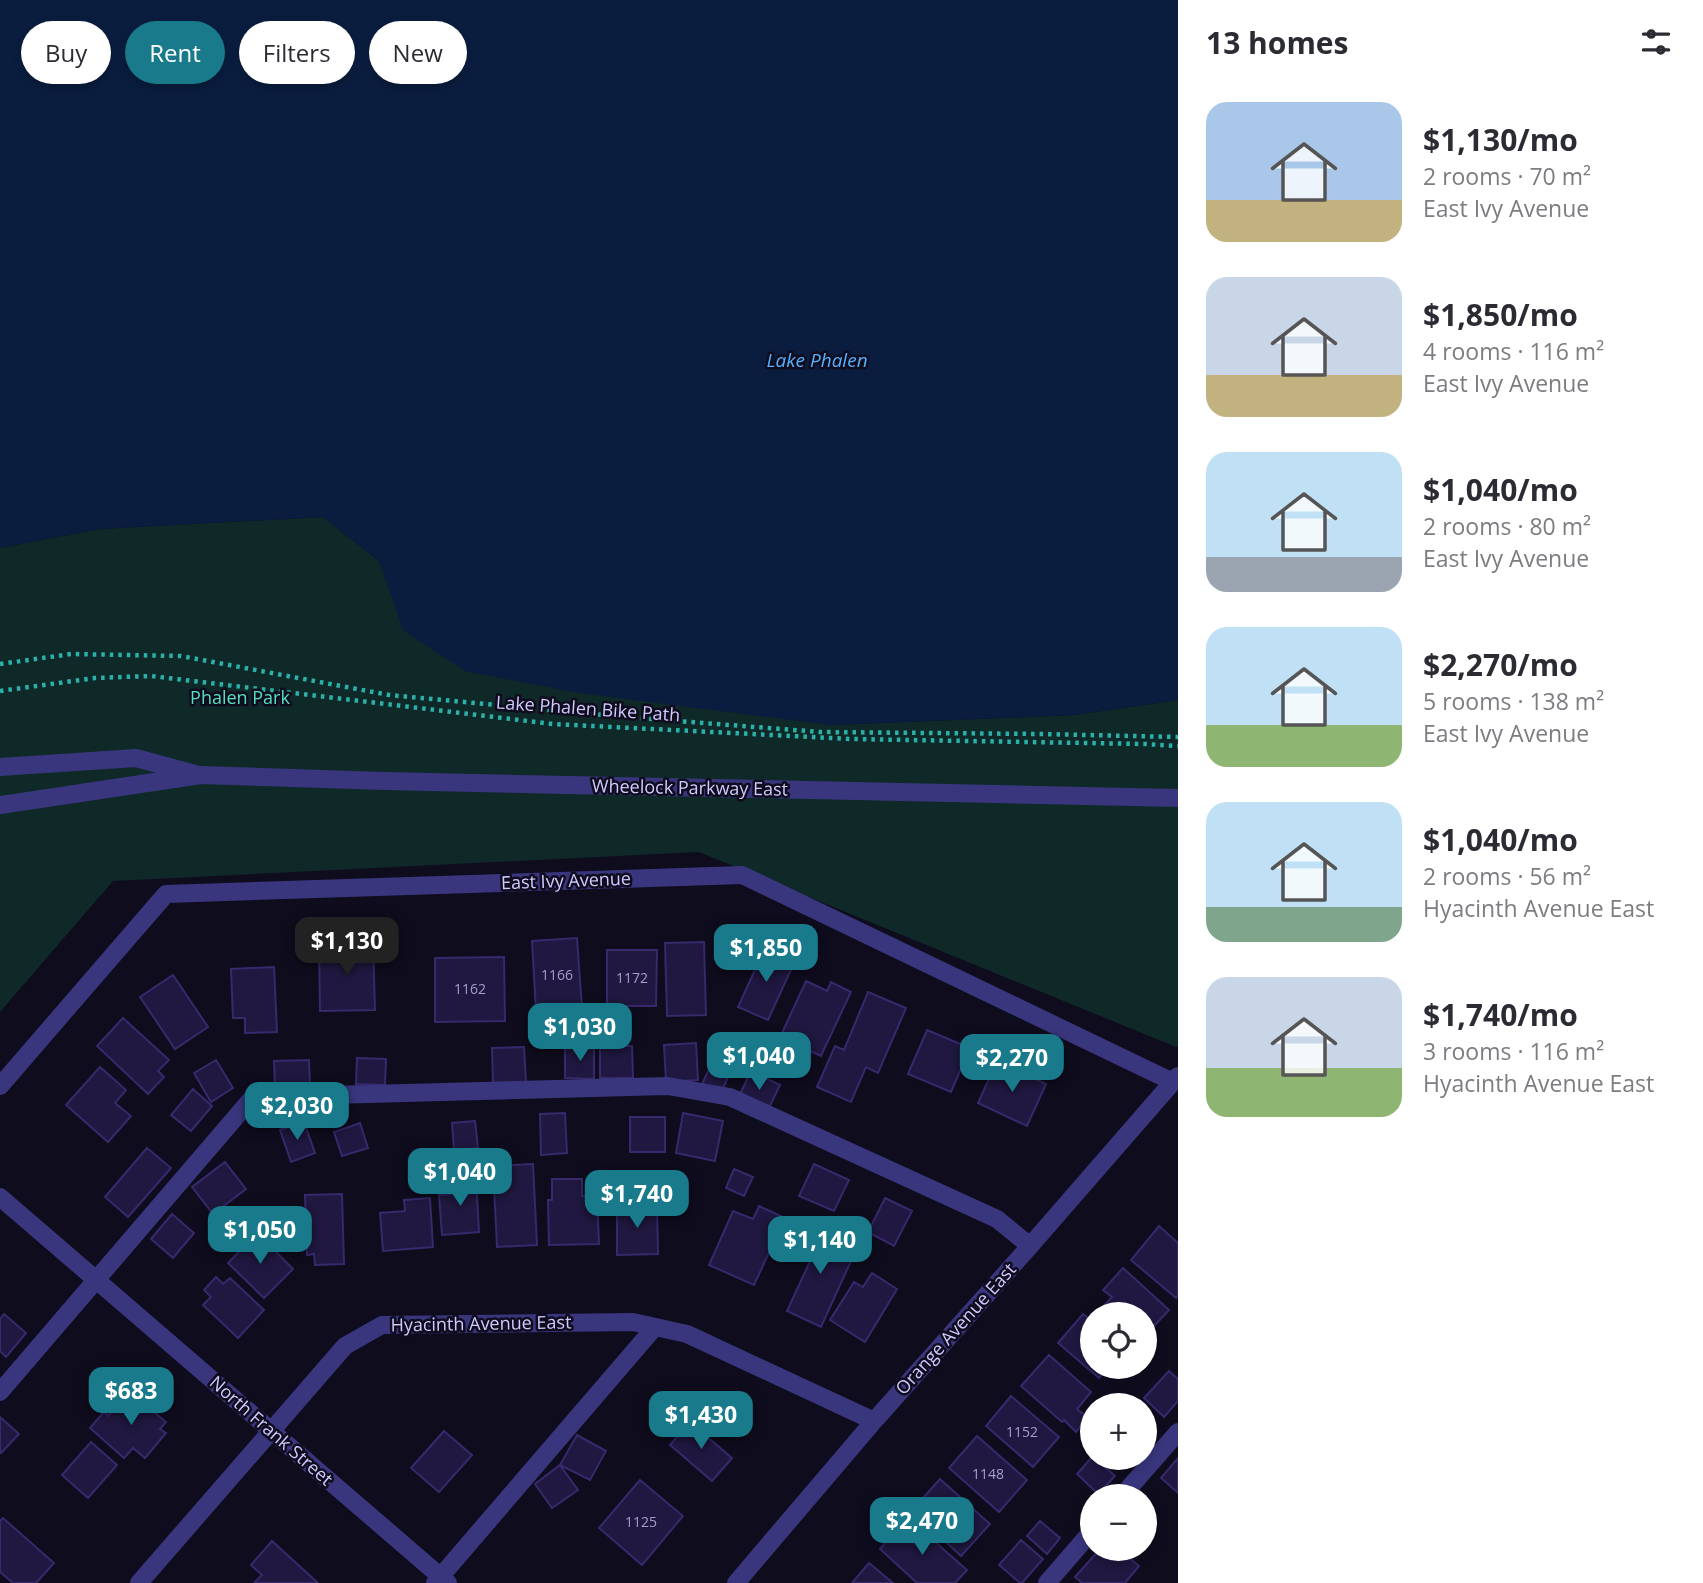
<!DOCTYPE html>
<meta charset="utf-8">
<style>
body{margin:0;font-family:"Open Sans",sans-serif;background:#f7f7f7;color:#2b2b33;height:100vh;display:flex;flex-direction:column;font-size:26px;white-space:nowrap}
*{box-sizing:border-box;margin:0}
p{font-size:23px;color:#7c7c81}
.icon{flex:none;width:38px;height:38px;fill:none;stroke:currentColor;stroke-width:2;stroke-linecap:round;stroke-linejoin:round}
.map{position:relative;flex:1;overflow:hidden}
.sheet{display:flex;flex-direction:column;background:#fff;width:525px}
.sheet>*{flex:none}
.banner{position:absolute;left:21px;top:21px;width:665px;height:63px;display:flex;gap:14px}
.tools{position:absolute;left:1080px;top:1302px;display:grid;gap:14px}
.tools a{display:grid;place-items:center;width:77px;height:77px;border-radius:50%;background:#fff;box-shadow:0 4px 10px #0003;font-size:35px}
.price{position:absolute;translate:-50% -60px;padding:0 16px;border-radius:14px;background:#187a8a;color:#fff;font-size:23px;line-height:46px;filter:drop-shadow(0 2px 4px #0008)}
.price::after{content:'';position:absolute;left:50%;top:42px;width:21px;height:16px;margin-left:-10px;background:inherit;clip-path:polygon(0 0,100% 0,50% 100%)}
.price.selected{background:#222;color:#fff}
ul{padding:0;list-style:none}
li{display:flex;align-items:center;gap:21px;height:175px;padding:0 28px}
li span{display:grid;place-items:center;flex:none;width:196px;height:140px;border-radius:21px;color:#555}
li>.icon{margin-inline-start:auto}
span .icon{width:84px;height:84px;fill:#fffc;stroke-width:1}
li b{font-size:30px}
h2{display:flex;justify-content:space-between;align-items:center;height:84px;padding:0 28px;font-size:30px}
.tag{padding:0 24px;border-radius:32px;background:#fff;box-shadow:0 4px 10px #0003;font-size:24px;line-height:63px}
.tag.selected{background:#187a8a;color:#fff}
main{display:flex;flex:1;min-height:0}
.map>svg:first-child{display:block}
.green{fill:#0f2828}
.water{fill:#0a1d3f}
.building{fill:#201840;stroke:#37296c;stroke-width:2}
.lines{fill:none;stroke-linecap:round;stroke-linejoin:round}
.path{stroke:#2bb1a9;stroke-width:4.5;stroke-dasharray:3.5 5;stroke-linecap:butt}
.minor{stroke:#39367e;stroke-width:18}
.labels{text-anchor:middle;stroke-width:5;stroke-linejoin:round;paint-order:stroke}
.number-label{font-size:14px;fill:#a49dcf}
.park-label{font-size:18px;fill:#54e0be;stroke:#0f0c1e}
.street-label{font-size:18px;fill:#d0c9ff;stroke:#0f0c1e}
.water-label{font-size:19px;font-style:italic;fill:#57b0ff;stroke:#0f0c1e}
</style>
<main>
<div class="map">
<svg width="1178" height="1583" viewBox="0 0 1178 1583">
<rect width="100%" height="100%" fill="#0f0c1e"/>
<path class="green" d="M323,517l56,44 25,69 428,95 242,-10 104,-15v346l-2,1 -477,-195 -586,29 -113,131v-464l99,-19z"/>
<path class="water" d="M0,0h1178v700l-104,15 -242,10 -254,-32 -113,-22 -62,-41 -24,-69 -56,-44 -224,12 -99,19z"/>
<path class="building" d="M577,938l5,70 -46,3 -4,-70z
M373,942l2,68 -55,1 -1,-67z
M704,942l2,73 -39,1 -2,-73z
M765,948l30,13 -27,59 -30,-13z
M607,950h50l-1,56h-49z
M504,957l1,64 -70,1v-64z
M274,967l3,65 -32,1v-15h-12l-2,-49z
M173,975l35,52 -33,22 -35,-52z
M806,981l21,10 4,-9 20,10 -30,64 -18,-8 -4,8 -23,-10z
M868,992l38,16 -28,65 -12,-6 -15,35 -34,-15 18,-41 9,4z
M123,1018l46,42 -11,11 6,6 -16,17 -51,-48z
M927,1030l43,18 -19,44 -43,-18z
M696,1043l2,37 -32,2 -2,-37z
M600,1046h32l1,32h-33z
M524,1047l2,35 -33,1 -1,-35z
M565,1047h29v32l-29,-1z
M715,1056l19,8 -13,29 -19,-9z
M357,1058l29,1 -1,26 -29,-1z
M216,1060l17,28 -22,14 -17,-29z
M309,1060l1,25 -35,2 -1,-26z
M997,1061l49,23 -19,42 -49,-23z
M100,1067l26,23 -11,13 16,13 -23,26 -42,-37z
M751,1071l29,14 -13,27 -29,-14z
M193,1089l19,17 -21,25 -20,-16z
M565,1113l2,40 -26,2 -1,-41z
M683,1113l40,8 -8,40 -39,-8z
M630,1117h35v35h-35z
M475,1121l3,27 -24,2 -2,-27z
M304,1122l11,31 -24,9 -11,-32z
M360,1123l8,25 -26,8 -8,-24z
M147,1148l24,20 -43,49 -23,-20z
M225,1162l21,27 -33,25 -21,-27z
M533,1164l4,81 -40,2 -4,-81z
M814,1164l35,16 -15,31 -35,-15z
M734,1169l19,8 -9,19 -18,-8z
M476,1177l3,55 -37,3 -3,-40 17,-1 -1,-16z
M552,1179h30v17l15,-1 2,49 -50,1 -1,-45h4z
M342,1194l2,70 -29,1 -1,-11 -7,1 -2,-60z
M430,1198l3,49 -50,4 -3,-38 25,-2 -1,-11z
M885,1198l27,13 -18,35 -26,-14z
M657,1204l1,50 -41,1v-50z
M759,1206l26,12 -31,67 -45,-20 24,-54 20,8z
M172,1214l22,19 -21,25 -22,-19z
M1159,1226l19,17v52l-2,3 -45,-38z
M808,1228l48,22 -35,77 -34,-16 24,-52 -14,-6z
M257,1233l36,36 -29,29 -36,-35z
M1123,1268l46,42 -25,27v-23h-35l-7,-6 10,-11 -9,-7z
M872,1273l25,16 -32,53 -35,-22 24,-38 9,5z
M216,1277l7,7 7,-6 34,32 -26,28 -35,-33 8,-8 -7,-7z
M4,1314l22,19 -20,24 -6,-6v-32z
M1083,1314l9,7v46h16l-9,11 -41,-35z
M1049,1355l42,37 -14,17 11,9 -12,14 -12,-12 -2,2 -41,-36z
M1169,1371l9,8v22l-14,16 -20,-19z
M129,1391l37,31 -6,7 6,4 -21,25 -12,-10 -9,10 -34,-30 14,-16 4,4z
M1011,1396l48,41 -26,30 -47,-41z
M0,1417l19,17 -18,19h-1z
M690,1422l42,36 -20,23 -42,-36z
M1144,1425l12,10 -12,13z
M444,1431l28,24 -33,37 -28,-24z
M577,1435l29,16 -16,29 -30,-15z
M977,1436l50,44 -28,32 -50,-44z
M91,1442l26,23 -29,33 -26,-23z
M1092,1457l3,1 20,18 -17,18 -21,-20z
M1178,1458v35l-17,-15z
M560,1465l18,25 -26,18 -17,-24z
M940,1479l50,45 -29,32 -41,-38 12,-12 -9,-8z
M640,1480l43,36 -41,49 -43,-37z
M3,1518l51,45 -18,20h-23l-13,-11v-51z
M1040,1521l20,17 -13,16 -20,-18z
M901,1525l9,8 6,-8 51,45 -12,13h-38l-37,-34z
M1021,1540l22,19 -21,24h-2l-21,-18z
M272,1541l46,42h-64l8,-8 -11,-10z
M1100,1549h19l20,17 -14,17h-43l-7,-6z
M869,1563l24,20h-41z"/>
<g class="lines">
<path class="path" d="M0,664l71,-10 110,2 208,39 237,22 194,15 221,2 137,3
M0,691l95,-13 56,-2 402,48 298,15 294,5 33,2"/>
<path class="minor" d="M0,767l136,-9 59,16
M0,805l201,-30 184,6 793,17
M0,1086l166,-192 576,-19 431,207
M0,1197l448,386
M0,1392l253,-295 415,-11 62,11 267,122 33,27
M1122,1496l56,-64
M139,1583l206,-237 37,-21 251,-3 54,12 187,87
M435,1583l220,-256
M736,1583l138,-162 156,-175 148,-170
M1047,1583l45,-52"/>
</g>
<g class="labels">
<g class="number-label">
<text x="557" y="980">1166</text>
<text x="632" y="983">1172</text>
<text x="470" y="994">1162</text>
<text x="1022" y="1437">1152</text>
<text x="988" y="1479">1148</text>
<text x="641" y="1527">1125</text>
</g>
<g class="park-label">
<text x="240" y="704">Phalen Park</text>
</g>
<g class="street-label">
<text transform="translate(588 709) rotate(4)" y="6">Lake Phalen Bike Path</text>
<text transform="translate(690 788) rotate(1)" y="6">Wheelock Parkway East</text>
<text transform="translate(566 881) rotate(-2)" y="6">East Ivy Avenue</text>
<text transform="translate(481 1324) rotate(-1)" y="6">Hyacinth Avenue East</text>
<text transform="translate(956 1329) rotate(-48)" y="6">Orange Avenue East</text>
<text transform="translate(271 1431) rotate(41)" y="6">North Frank Street</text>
</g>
<g class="water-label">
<text x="817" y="367">Lake Phalen</text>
</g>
</g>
</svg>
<div class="tools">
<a><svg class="icon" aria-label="locate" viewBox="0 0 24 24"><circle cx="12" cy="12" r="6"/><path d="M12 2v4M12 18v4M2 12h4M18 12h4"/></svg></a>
<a>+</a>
<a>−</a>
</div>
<b class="price selected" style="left:347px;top:977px">$1,130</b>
<b class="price" style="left:766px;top:984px">$1,850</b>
<b class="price" style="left:580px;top:1063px">$1,030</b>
<b class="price" style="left:759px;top:1092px">$1,040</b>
<b class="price" style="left:1012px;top:1094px">$2,270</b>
<b class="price" style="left:297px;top:1142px">$2,030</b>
<b class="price" style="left:460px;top:1208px">$1,040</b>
<b class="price" style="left:637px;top:1230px">$1,740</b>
<b class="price" style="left:260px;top:1266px">$1,050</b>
<b class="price" style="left:820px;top:1276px">$1,140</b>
<b class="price" style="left:131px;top:1427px">$683</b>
<b class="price" style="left:701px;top:1451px">$1,430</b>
<b class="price" style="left:922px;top:1557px">$2,470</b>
<div class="banner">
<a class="tag">Buy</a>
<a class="tag selected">Rent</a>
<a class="tag">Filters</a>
<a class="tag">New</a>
</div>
</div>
<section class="sheet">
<h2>13 homes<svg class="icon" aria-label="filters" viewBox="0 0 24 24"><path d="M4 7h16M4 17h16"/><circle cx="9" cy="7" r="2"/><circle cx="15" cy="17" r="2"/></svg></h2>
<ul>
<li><span style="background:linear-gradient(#a9c7e8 70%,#c2b280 0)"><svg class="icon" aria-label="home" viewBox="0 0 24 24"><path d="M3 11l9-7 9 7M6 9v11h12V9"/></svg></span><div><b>$1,130/mo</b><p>2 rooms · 70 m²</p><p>East Ivy Avenue</p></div></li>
<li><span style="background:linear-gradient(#c9d6e8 70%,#c2b280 0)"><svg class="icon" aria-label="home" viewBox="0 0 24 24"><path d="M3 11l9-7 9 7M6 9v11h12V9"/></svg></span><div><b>$1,850/mo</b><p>4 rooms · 116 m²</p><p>East Ivy Avenue</p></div></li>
<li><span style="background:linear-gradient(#bfe0f5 75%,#9aa5b1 0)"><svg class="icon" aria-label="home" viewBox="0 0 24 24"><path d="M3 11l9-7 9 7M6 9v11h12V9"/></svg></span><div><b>$1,040/mo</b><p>2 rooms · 80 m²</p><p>East Ivy Avenue</p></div></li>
<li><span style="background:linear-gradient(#bfe0f5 70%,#8fb573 0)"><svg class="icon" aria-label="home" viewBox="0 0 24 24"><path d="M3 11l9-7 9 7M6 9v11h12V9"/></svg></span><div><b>$2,270/mo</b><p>5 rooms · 138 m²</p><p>East Ivy Avenue</p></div></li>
<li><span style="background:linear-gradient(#bfe0f5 75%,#7fa58c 0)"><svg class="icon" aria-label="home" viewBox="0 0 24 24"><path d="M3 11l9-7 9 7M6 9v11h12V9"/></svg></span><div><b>$1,040/mo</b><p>2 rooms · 56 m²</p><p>Hyacinth Avenue East</p></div></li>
<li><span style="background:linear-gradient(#c9d6e8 65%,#8fb573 0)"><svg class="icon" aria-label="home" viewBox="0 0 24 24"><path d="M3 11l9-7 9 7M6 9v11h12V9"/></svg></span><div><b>$1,740/mo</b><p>3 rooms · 116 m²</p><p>Hyacinth Avenue East</p></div></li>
</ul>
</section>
</main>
